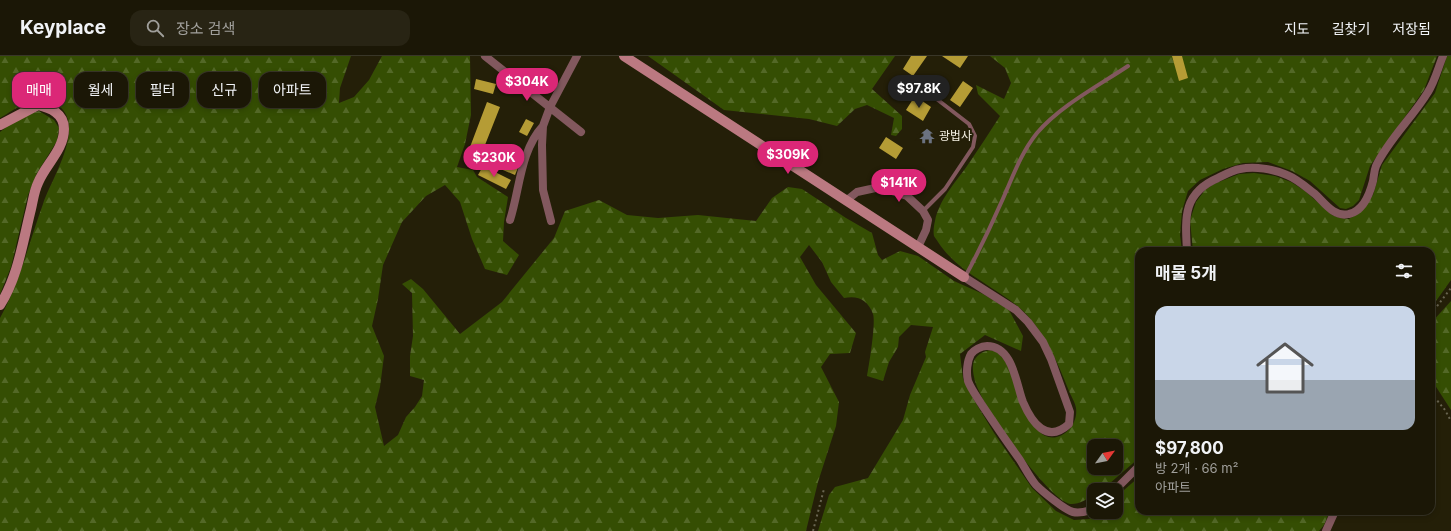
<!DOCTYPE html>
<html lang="ko">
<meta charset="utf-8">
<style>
body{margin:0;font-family:Inter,"Noto Sans KR",sans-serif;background:#282414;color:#f1f3f6;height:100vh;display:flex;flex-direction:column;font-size:15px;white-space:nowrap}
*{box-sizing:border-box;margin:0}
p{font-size:13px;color:#a09f9b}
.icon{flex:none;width:22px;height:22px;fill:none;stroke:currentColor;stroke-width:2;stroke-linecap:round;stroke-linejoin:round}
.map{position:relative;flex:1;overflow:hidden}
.drawer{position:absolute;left:1135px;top:191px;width:300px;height:268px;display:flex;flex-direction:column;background:#1b1706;border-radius:12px;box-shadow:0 2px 6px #0003,0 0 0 1px #393628}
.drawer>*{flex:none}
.top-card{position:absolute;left:12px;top:16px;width:380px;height:36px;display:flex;gap:8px}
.needle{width:26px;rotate:57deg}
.controls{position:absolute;left:1087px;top:383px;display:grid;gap:8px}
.controls a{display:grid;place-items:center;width:36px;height:36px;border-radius:8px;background:#1b1706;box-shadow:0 2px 6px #0003,0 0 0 1px #393628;font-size:20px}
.price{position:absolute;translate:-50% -34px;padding:0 9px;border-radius:14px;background:#db2777;color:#fff;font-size:13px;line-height:26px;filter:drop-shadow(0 1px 2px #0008)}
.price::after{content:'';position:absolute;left:50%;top:24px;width:12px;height:9px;margin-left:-6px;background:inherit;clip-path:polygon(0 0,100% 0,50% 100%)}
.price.current{background:#222;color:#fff}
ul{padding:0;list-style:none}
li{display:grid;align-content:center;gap:8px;height:212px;padding:0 20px}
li+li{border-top:1px solid #393628}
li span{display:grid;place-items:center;height:124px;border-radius:12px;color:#555}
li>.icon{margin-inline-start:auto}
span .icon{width:72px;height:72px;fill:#fffc;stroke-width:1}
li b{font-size:17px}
h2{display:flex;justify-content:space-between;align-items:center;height:48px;padding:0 20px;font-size:17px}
.pill{padding:0 14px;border-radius:12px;background:#1b1706;box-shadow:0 2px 6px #0003,0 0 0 1px #393628;font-size:14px;line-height:36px}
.pill.current{background:#db2777;color:#fff}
header{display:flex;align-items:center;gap:24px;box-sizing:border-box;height:56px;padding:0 20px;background:#1b1706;border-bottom:1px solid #393628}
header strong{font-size:19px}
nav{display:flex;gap:22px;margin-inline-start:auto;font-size:14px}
.search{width:280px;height:36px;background:#282414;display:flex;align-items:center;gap:10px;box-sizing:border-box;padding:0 14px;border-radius:12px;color:#a09f9b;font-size:15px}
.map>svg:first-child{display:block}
.forest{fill:url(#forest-firs);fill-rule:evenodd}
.building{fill:#b59c35}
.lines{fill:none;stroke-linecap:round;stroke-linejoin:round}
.path{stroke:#696551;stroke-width:2;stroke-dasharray:2 3;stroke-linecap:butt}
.lane{stroke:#82585e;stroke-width:4}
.street{stroke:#82585e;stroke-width:8}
.secondary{stroke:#bb7981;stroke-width:10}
.labels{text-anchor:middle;stroke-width:4;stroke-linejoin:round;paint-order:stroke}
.poi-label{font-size:12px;fill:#f3efe2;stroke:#241f08;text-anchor:start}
</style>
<header>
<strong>Keyplace</strong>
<div class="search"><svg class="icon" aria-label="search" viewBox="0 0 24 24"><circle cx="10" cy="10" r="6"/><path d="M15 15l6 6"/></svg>장소 검색</div>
<nav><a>지도</a><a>길찾기</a><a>저장됨</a></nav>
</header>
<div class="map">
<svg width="1451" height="475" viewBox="0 0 1451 475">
<defs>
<pattern id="forest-firs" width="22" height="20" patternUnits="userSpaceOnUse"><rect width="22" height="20" fill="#354e03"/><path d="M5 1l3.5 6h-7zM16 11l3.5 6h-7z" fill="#536827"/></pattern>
</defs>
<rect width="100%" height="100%" fill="#241f08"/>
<path class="forest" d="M0,0h351l-11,32 -1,15 15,-6 15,-17 13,-24h88l1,59 -6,29 -8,23 16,3 4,7 31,20 -4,25 -1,19 16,14 -12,20 -22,-6 -13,-30 -12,-37 -15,-17 -19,11 -24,26 -19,43 -5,34 -6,27 12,30 -4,31 -5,20 9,39 14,-11 8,-18 9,-10 7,-11 2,-16 -14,-4v-20l3,-20 -1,-43 -10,-9 9,-5 12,10 37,45 42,-32 52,-64 11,-27 34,-11 28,15 31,3 40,-3 58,6 16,-23 16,-11 14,2 44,29 26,15 6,22 4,5 18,-9 18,5 36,25 29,13 26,16 14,26 -2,15 -36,-16 -25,19 3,25 8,16 23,38 38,55 24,23 18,9 15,-1 11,-7h16v-15l23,-20v34h191l-6,14 -5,6h-501l11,-36 6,-8 33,-9 35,-58 7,-25 16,-38 -1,-5 8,-25 -22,-2 -12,12 -1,10 -9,15 -6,19 -16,-5c2,-11 9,-53 6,-62 -5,-14 -15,-19 -29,-16l-13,-16 -9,-20 -13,-17 -9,12 16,28 40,48 -6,20 -20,1 -9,13 18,35 -3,24 -18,56 -12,49h-806v-213c20,-36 29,-76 43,-114 8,-25 43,-76 16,-98 -2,-2 -4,-4 -7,-6 -15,-8 -39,11 -52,18z
M648,0h247l-23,33 30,27v13l-6,7 -5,-1 3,-17 -27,-13 -12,4 -18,17 -28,-7 -85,-9z
M990,0h447l-13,34 -54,76 -11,34 -6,6 -7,3 -6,-1 -30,-27 -18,-10 -24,-9 -25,1 -20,6 -23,11 -12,11 -6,20 -2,24 2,16h-43v207l-37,32h-8v5c-7,4 -16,10 -24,9 -21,-4 -83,-92 -91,-113 -4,-8 -9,-24 -4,-32 5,-7 16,-12 23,-6 13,12 25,46 33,63 2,4 4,9 6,13 15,20 42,1 39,-21 -1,-6 -5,-12 -7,-17 -11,-28 -25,-60 -47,-81 -27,-24 -64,-37 -84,-68 -1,-2 -3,-4 -4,-6 -1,-4 0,-11 1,-15 4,-21 20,-38 32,-55 11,-16 22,-33 33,-50l-22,-22 -2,-9 28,14 7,-16 -6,-15zM1094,390h22v22h-22z
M1447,0h4v224l-20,28v-57h-238l-3,-31 6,-18 9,-12 9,-6 25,-10 15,-1 21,3 16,6 14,9 27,24 8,3 9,1 14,-10 10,-14 9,-30 53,-72z
M39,55l15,9 5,8 -2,13 -20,32 -9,22 -17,72 -11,27v-162c11,-9 24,-18 39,-21z
M1451,245v109l-20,-31v-56z"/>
<path class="building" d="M911,0h16l-14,20 -10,-7z
M942,0h26l-8,12z
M1172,0h10l6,22 -9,3z
M476,23l20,5 -3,10 -19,-5z
M963,25l10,7 -13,19 -10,-7z
M915,40l16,11 -8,14 -17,-11z
M487,46l13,5 -15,38 36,15 -6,15 -48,-20z
M526,63l8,4 -7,13 -8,-4z
M886,81l17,11 -7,11 -17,-11z
M483,110l28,14 -5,9 -28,-14z"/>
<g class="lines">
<path class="path" d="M1431,258l20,-26
M1431,337l14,17 6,11
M813,475l11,-42"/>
<path class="lane" d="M923,155l22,-22 28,-42 2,-11 -6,-12 -44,-34
M965,221c13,-24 25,-49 36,-74 11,-24 19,-49 36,-70 23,-27 61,-47 91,-67"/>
<path class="street" d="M485,0l96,76
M847,144l10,-8 23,-5 27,9 16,15 5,9 -2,10 -8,17
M510,164c10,-31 10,-69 33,-94
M551,165l-8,-31 -1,-45 1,-19 7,-19 27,-51
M1187,195c-2,-34 -4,-58 31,-73 6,-3 15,-8 22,-9 15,-3 33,0 47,6 10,4 19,12 28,19 9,8 19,24 34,20 14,-3 21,-21 24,-33 1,-5 1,-10 3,-15 12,-26 37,-49 52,-74 7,-11 10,-24 15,-36
M964,221l52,33 12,12 15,20 8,17 19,53 -1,12c-22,20 -37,-1 -46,-22 -7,-18 -10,-56 -36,-56 -6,0 -13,4 -16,8 -4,7 -5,19 -3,27 3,8 9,16 14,24 12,18 25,37 38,55 5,8 10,18 16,25 7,7 29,25 37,27 8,2 14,-1 21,-3
M1115,434l24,-24
M1326,475l9,-20"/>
<path class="secondary" d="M624,0l340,221
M0,69l38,-20c12,3 26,8 26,24 0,21 -19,36 -26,54 -4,8 -5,18 -7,26 -8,32 -13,68 -31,96"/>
</g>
<defs>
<g id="temple-bare" transform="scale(1.2)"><path d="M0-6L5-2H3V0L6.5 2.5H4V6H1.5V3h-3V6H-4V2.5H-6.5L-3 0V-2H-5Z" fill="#6b7280" stroke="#241f08" stroke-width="2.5" paint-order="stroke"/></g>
</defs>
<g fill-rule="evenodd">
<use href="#temple-bare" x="927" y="80"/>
</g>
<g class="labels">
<g class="poi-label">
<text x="939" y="84">광법사</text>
</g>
</g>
</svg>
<div class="controls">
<a><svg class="needle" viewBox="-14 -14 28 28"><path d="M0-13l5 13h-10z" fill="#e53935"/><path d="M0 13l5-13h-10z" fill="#a09f9b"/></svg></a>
<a><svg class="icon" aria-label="layers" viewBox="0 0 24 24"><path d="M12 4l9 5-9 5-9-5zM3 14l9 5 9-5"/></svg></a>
</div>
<b class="price" style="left:527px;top:46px">$304K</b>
<b class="price current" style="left:919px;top:53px">$97.8K</b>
<b class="price" style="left:788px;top:119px">$309K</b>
<b class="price" style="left:494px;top:122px">$230K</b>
<b class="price" style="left:899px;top:147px">$141K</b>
<div class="top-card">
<a class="pill current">매매</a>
<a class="pill">월세</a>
<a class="pill">필터</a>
<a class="pill">신규</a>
<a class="pill">아파트</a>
</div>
<section class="drawer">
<h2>매물 5개<svg class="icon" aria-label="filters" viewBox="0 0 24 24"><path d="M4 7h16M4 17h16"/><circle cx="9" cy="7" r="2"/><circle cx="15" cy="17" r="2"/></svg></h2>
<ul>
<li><span style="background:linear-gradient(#c9d6e8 60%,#9aa5b1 0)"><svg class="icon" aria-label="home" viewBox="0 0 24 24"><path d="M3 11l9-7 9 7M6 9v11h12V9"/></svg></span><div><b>$97,800</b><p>방 2개 · 66 m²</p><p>아파트</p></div></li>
</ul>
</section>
</div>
